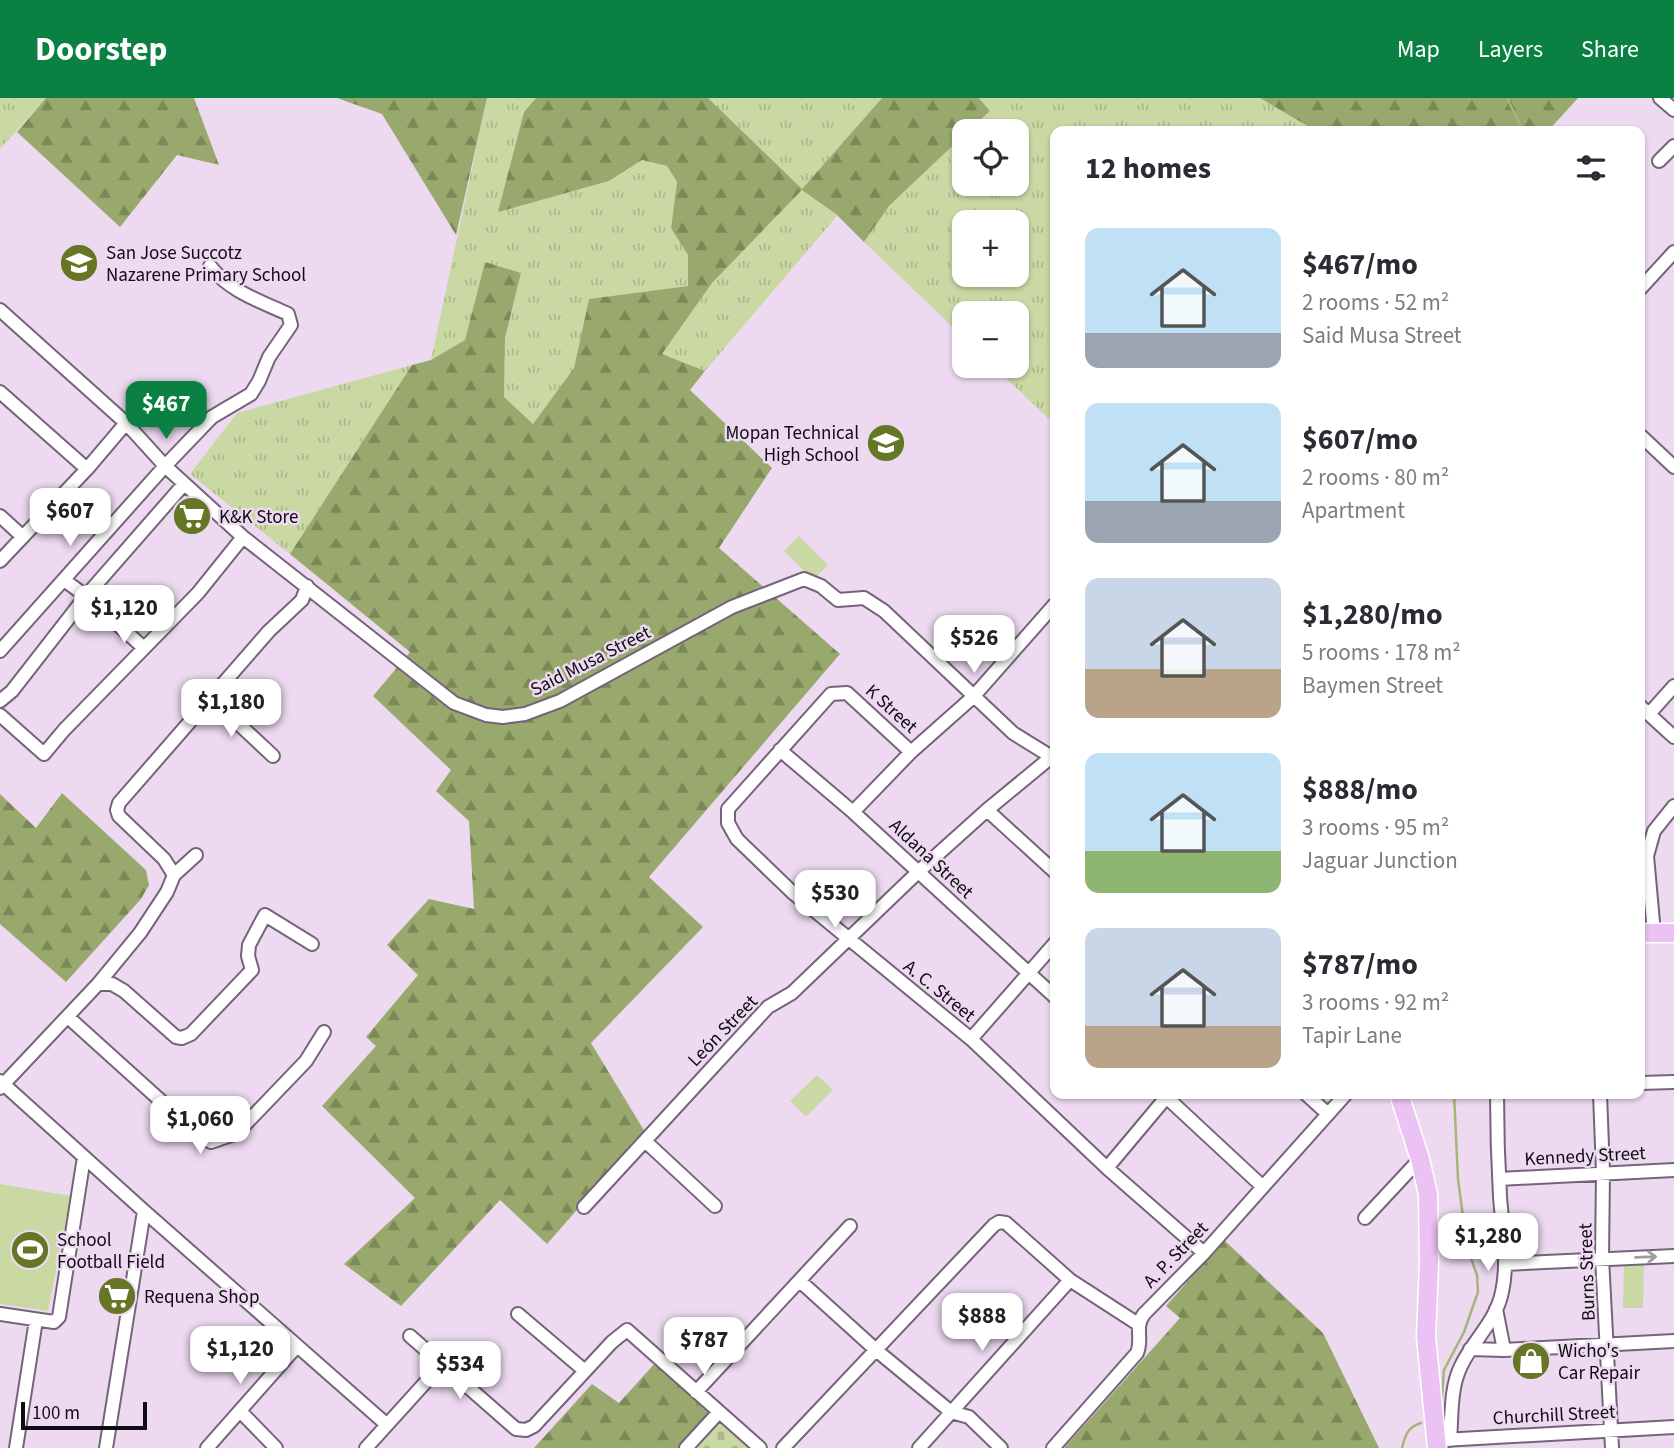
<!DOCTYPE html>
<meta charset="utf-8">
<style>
body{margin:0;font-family:"Source Sans 3",sans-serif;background:#f2f2f3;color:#2b2b33;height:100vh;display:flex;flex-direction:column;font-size:26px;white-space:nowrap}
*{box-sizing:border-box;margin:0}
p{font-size:23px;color:#7c7c81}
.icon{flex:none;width:38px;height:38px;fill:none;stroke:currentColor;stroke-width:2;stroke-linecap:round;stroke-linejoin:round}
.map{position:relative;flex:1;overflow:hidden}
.sheet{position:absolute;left:1050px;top:28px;width:595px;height:973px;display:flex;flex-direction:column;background:#fff;border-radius:14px;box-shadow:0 2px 5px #0004}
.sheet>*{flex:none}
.controls{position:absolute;left:952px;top:21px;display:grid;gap:14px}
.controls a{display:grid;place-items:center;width:77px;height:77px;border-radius:14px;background:#fff;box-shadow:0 2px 5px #0004;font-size:35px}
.scale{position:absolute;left:21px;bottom:18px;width:126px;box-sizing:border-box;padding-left:7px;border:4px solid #110b13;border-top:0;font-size:19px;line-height:24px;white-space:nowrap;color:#110b13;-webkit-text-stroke:5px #eddaf1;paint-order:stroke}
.price{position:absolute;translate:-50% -60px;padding:0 16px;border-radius:14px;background:#fff;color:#222;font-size:23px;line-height:46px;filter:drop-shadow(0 2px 4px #0008)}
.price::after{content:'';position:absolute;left:50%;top:42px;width:21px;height:16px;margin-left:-10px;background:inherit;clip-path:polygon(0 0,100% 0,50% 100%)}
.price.current{background:#0b8043;color:#fff}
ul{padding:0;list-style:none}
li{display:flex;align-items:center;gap:21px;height:175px;padding:0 35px}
li span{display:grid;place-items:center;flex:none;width:196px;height:140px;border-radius:14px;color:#555}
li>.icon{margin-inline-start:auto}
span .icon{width:84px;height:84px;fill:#fffc;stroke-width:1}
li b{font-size:30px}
h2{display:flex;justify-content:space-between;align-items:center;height:84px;padding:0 35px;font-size:30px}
header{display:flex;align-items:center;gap:42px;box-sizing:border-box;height:98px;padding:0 35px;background:#0b8043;color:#fff}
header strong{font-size:33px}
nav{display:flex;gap:38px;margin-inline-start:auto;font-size:24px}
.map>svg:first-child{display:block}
.grass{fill:url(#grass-tufts);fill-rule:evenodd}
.forest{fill:url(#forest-firs)}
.cemetery{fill:url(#cemetery-stones)}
.park{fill:#cad8a4}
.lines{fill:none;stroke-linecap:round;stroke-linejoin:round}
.stream{stroke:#a5b478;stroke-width:2.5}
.minor-casing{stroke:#756479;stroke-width:16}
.highway-casing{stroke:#fff;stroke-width:21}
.minor{stroke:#fff;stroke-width:12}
.highway{stroke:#ecc2f5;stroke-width:18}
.oneway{stroke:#a09da1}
.labels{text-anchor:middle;stroke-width:5;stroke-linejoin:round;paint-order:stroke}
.poi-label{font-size:19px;fill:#110b13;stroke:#eddaf1;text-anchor:start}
.street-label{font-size:19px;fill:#110b13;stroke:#eddaf1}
</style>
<header>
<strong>Doorstep</strong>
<nav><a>Map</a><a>Layers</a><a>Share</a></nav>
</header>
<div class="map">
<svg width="1674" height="1350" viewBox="0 0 1674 1350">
<defs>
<pattern id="grass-tufts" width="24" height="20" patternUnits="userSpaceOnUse" patternTransform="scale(1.75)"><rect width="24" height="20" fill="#cad8a4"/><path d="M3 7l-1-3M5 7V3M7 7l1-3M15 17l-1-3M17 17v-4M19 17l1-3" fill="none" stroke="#acb88c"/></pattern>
<pattern id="forest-firs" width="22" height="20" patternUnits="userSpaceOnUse" patternTransform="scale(1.75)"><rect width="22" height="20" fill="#99a96d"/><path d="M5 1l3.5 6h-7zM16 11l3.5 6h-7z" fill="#7b8858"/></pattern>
<pattern id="cemetery-stones" width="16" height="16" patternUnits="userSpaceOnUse" patternTransform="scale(1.75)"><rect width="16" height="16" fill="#cad8a4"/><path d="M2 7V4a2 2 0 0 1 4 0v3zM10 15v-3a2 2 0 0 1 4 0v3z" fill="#acb88c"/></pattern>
</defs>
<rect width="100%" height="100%" fill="#eddaf1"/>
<path class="grass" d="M0,0h46l-46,51z
M487,0h49l-12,14 -25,99 110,-30 33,-21 25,6 10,15 -6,47 17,27 1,31 -100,13 -15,69 -41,56 -29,-26 1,-60 16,-65 -36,-10 -20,77 -34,20z
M708,0h174l-80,91 35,27 -132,155 -43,-17 50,-71 90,-93z
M979,0h281l56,33h-261v281l-6,7 -56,-53h24v-53h-53v25l-100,-96 25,-36 75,-71v49h53v-53h-49l22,-20zM964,124h53v53h-53z
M412,267l-122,189 -100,-80 47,-61z"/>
<path class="forest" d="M46,0h148l25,67 -42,-10 -57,72 -103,-95z
M337,0h150l-31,137 -74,-121z
M536,0h172l94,91 80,-91h97l11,13 -22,20h-4v4l-75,71 -25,36 -27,-27 -35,-25 -90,93 -50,71 43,17 -15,19 82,78 -53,80 121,106 -191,223 54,50 -112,116 54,89 -98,112 -47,-44 -99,106 -57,-42 71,-66 -93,-92 54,-60 -10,-9 52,-62 -31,-30 42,-46 45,10 -5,-88 -33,-30 15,-21 -78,-74 37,-44 -120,-98 122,-189 19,-5 34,-20 20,-78 36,11 -16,65 -1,59 29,27 41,-56 15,-69 99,-13v-31l-17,-27 6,-46 -10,-16 -25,-6 -33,21 -111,31 26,-100z
M1260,0h318l-30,33h-232z
M62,695l84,77 3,15 -8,14 -75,83 -66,-58v-130l36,34z
M1224,1142l99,93 56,115h-315l116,-130 -14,-12z
M656,1264l58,56 -29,30h-151l58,-64 27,19z"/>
<path class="cemetery" d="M716,1321l35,29h-61z"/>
<path class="park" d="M799,438l29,29 -15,15 -29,-29z
M817,977l16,15 -27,27 -16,-16z
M0,1086l71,12 -23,115 -48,-7z
M1624,1164h20l-1,46h-20z"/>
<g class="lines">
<path class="stream" d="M1507,0l16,33
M1441,1311l3,-39 20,-38 14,-40 -1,-17 -10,-28 -9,-68 -4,-85
M1402,1350c3,-13 6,-21 19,-25"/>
<g class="minor-casing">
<path id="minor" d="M1660,0l14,12
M1659,63l15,-15
M1640,191l34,-37
M0,212l126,113 39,43 78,71 211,166 32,12 17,2 22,-3 35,-13 172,-94 72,-28 17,7 17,14 26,-2 20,13 129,122 42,26
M0,294l87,77
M1640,337l34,32
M0,418l23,21
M0,463l87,-92 39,-46
M64,482l22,16 58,52
M0,553l165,-185 47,-49 39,-23 8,-13 10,-24 22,-32 -3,-11c-28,-13 -59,-23 -78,-48
M211,600l62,58
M0,603l12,-10 74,-95 98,-112
M1640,608l34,31
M1649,616l25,-28
M0,617l44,39 20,-24 134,-137 45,-56
M780,652l73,62 202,185
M911,654l-64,-59 -16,1 -103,115v14l9,16 55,53 179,147 136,129 97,85
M987,712l68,62
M853,714l58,-60 62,-55 82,-93
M174,777l-10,-16 -45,-43 -2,-6 2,-7 150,-172 33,-31 5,-14
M1654,835l-7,-77 7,-25 20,-25
M98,886h14l12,7 52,46 6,1 9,-4 61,-64 -4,-14 1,-11 16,-30 47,29
M68,919l134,121 9,4 26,-9 69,-72 18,-29
M971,941l84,-96
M0,983l144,130 242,213
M1640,985l34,-1
M0,990l98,-104 42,-51 27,-41 7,-17 22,-20
M1163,996l100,93
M1306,996l22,20
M1600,996l3,78 -1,86 10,190
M645,1043l70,65
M1107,1070l62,-74
M1499,1081l175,-9
M584,1109l184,-200 24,-14 126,-121 69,-62 68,-56
M1365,1120l55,-59
M1505,1166l169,-8
M801,1184l75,68 75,62 18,5 32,31
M1496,1211l8,41
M0,1216l54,8 5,-5 25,-160
M518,1216l67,57
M410,1238l106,93 10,1 8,-4 78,-84 15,-12 133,118
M1470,1251l34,1 170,-9
M696,1294l154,-166
M240,1313l36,37
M1443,1342l231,-13
M1450,1342c2,-24 0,-52 11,-74 12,-26 35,-44 41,-74 7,-31 0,-65 -2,-96 -2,-34 -3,-68 -3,-102
M16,1350l20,-128
M106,1350l38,-237
M207,1350l90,-102
M366,1350l77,-85
M686,1350l33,-36
M783,1350l211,-223 5,-3 7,1 64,57 68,44
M919,1350l151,-168
M1053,1350l84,-95c6,-14 -3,-26 7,-39l60,-61 142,-159"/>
</g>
<g class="highway-casing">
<path id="highway" d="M1640,835h34
M1399,996l21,65 8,35 1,70 -3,73 11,111"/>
</g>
<use href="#minor" class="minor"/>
<use href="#highway" class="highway"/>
</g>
<defs><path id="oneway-shaft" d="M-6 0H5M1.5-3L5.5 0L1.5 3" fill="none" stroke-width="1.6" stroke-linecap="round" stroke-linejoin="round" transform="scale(1.75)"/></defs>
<use class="oneway" href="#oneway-shaft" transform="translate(1646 1159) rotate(-2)"/>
<defs>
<g id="school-disc" transform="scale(2.0125)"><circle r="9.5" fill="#657624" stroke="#eddaf1"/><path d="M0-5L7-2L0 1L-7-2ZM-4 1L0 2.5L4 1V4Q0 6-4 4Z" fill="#fff"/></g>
<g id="supermarket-disc" transform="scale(2.0125)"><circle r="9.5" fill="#657624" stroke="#eddaf1"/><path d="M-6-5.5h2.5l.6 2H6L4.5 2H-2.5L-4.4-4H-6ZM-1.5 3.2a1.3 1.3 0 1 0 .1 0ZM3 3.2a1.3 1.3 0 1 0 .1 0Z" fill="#fff"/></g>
<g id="stadium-disc" transform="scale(2.0125)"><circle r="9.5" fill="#657624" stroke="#eddaf1"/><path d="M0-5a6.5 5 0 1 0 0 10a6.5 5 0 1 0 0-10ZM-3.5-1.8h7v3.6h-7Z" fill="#fff"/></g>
<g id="shop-disc" transform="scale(2.0125)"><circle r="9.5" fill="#657624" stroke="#eddaf1"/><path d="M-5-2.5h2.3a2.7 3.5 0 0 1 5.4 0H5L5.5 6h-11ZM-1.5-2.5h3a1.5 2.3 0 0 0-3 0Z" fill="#fff"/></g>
</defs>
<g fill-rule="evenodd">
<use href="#school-disc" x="79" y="165"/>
<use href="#school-disc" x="886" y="345"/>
<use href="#supermarket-disc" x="192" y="418"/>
<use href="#stadium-disc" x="30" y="1152"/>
<use href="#supermarket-disc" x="117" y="1198"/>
<use href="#shop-disc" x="1531" y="1263"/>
</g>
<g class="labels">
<g class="poi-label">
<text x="106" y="161">San Jose Succotz<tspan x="106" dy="22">Nazarene Primary School</tspan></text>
<text x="859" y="341" text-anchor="end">Mopan Technical<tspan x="859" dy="22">High School</tspan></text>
<text x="219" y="425">K&amp;K Store</text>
<text x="57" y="1148">School<tspan x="57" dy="22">Football Field</tspan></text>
<text x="144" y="1205">Requena Shop</text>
<text x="1558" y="1259">Wicho's<tspan x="1558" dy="22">Car Repair</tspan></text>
</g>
<g class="street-label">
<text transform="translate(590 562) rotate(-27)" y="7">Said Musa Street</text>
<text transform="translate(892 610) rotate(42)" y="7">K Street</text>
<text transform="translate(932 760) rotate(43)" y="7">Aldana Street</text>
<text transform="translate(940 892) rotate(39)" y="7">A. C. Street</text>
<text transform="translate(722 932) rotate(-46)" y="7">León Street</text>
<text transform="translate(1585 1057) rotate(-3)" y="7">Kennedy Street</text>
<text transform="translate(1175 1156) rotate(-46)" y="7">A. P. Street</text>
<text transform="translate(1586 1174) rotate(-92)" y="7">Burns Street</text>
<text transform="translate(1554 1316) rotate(-3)" y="7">Churchill Street</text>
</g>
</g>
</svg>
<div class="controls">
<a><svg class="icon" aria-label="locate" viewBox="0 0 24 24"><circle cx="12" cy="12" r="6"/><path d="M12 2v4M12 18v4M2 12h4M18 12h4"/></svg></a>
<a>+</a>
<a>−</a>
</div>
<div class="scale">100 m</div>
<b class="price current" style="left:166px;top:343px">$467</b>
<b class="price" style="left:70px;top:450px">$607</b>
<b class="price" style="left:124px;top:547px">$1,120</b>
<b class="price" style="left:974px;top:577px">$526</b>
<b class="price" style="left:231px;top:641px">$1,180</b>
<b class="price" style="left:835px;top:832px">$530</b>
<b class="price" style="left:200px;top:1058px">$1,060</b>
<b class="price" style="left:1488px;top:1175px">$1,280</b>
<b class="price" style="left:982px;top:1255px">$888</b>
<b class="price" style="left:704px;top:1279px">$787</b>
<b class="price" style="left:240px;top:1288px">$1,120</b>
<b class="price" style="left:460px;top:1303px">$534</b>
<section class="sheet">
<h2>12 homes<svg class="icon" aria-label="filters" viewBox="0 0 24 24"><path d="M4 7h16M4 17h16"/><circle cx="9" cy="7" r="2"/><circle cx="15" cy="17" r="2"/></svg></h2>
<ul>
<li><span style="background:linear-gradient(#bfe0f5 75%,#9aa5b1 0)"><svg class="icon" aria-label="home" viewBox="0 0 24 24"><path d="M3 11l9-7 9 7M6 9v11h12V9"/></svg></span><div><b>$467/mo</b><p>2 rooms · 52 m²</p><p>Said Musa Street</p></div></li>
<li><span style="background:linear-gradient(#bfe0f5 70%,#9aa5b1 0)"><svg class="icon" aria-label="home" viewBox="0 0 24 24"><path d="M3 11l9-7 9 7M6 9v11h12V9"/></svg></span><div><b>$607/mo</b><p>2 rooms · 80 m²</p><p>Apartment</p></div></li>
<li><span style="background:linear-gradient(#c9d6e8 65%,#b9a48a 0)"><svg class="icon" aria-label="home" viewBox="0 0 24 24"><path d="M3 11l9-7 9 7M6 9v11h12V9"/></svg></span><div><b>$1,280/mo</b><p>5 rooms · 178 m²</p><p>Baymen Street</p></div></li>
<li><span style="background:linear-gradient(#bfe0f5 70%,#8fb573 0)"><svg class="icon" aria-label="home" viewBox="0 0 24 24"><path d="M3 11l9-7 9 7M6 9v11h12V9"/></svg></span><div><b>$888/mo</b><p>3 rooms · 95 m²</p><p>Jaguar Junction</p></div></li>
<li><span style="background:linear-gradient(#c9d6e8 70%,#b9a48a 0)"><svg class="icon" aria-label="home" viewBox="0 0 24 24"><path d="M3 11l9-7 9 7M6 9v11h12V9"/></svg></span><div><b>$787/mo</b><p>3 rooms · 92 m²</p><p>Tapir Lane</p></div></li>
</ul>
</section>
</div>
